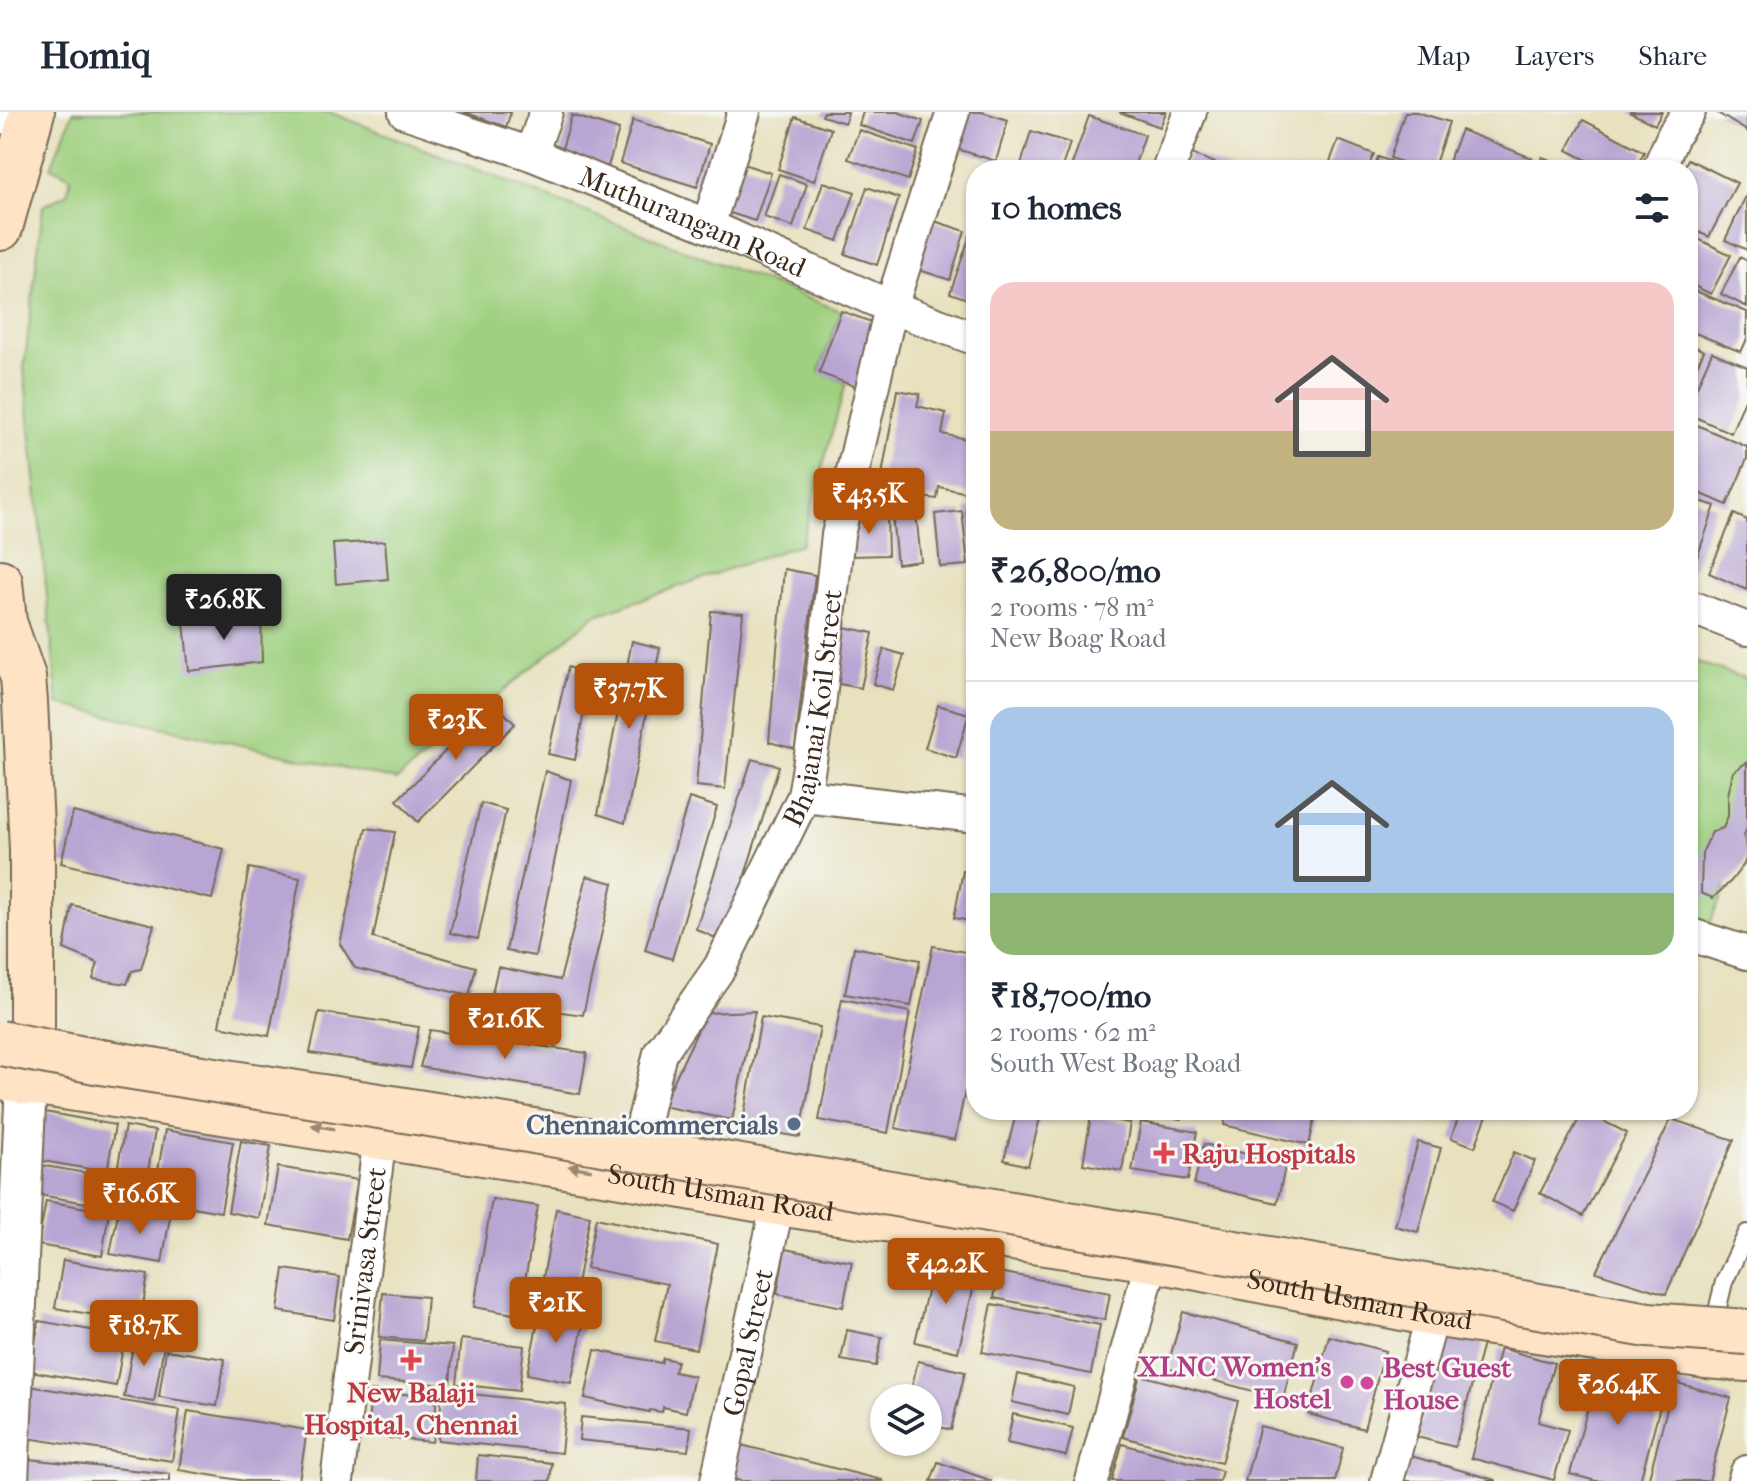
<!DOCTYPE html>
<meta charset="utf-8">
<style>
body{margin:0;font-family:"IM FELL French Canon",serif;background:#f2f2f3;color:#1f2937;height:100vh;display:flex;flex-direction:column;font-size:30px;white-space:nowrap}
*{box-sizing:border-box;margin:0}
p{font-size:26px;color:#747a83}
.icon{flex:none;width:44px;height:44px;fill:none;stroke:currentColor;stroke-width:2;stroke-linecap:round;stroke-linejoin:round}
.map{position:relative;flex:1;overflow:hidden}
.panel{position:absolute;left:966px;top:48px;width:732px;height:960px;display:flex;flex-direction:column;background:#fff;border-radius:32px;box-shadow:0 2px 6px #0004}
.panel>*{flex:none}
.buttons{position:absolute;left:870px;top:1272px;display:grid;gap:16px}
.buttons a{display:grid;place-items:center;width:72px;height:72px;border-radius:50%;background:#fff;box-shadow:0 2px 6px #0004;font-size:40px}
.price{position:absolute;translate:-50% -68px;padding:0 18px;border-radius:8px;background:#b45309;color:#fff;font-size:26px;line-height:52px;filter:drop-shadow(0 2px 4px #0008)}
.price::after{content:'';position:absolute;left:50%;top:48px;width:24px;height:18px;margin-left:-12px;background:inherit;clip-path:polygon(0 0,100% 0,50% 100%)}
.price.selected{background:#222;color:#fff}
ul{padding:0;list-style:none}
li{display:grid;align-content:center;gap:16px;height:424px;padding:0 24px}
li+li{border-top:2px solid #e0e1e3}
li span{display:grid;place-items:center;height:248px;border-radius:24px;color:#555}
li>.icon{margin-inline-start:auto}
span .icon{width:144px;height:144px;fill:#fffc;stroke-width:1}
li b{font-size:34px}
h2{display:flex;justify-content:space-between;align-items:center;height:96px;padding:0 24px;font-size:34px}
header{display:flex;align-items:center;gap:48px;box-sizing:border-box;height:112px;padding:0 40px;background:#fff;border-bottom:2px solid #e0e1e3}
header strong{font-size:38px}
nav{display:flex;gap:44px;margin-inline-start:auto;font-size:28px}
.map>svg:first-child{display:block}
.green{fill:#9fd07f;stroke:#6d7d4e;stroke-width:2}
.building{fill:#b7a5d3}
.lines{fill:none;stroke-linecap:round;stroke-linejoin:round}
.service-casing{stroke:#776a56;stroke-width:20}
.minor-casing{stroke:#776a56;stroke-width:36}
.tertiary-casing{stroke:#776a56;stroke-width:44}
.secondary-casing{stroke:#776a56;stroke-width:48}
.service{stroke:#fff;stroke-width:16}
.minor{stroke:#fff;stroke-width:32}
.tertiary{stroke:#fff;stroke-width:40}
.secondary{stroke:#fee4c5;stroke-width:44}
.secondary-bridge-casing{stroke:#776a56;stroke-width:48;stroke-linecap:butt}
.secondary-bridge{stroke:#fee4c5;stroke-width:44}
.oneway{fill:#9c8772}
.service-dot{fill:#5c6f8a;stroke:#f6f6f2;stroke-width:3}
.health-dot{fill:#e0444e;stroke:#f6f6f2;stroke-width:3}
.hotel-dot{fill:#d1479c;stroke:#f6f6f2;stroke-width:3}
.labels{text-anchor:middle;stroke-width:6;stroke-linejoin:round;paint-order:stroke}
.street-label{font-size:28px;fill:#3b2a1e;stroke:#f6f6f2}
.service-label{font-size:28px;font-weight:bold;fill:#4e5e75;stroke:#f6f6f2;text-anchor:end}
.health-label{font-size:28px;font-weight:bold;fill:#be3a42;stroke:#f6f6f2;text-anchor:start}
.hotel-label{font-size:28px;font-weight:bold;fill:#b23c85;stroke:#f6f6f2;text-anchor:end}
</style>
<header>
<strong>Homiq</strong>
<nav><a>Map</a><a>Layers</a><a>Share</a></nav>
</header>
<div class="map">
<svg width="1747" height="1369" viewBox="0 0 1747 1369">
<rect width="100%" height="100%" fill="#f6f6f2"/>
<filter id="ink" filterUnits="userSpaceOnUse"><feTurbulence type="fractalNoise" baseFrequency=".0125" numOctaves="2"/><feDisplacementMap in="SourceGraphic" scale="16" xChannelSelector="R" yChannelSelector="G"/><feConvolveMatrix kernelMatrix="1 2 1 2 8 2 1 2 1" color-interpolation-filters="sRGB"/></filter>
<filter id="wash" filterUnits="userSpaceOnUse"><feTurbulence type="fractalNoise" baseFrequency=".006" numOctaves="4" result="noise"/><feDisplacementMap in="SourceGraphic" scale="32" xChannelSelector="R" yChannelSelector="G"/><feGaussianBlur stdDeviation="1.8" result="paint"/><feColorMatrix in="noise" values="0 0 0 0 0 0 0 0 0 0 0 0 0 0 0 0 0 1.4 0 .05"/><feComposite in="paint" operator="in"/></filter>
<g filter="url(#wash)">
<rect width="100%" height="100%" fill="#e7e1be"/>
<path class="green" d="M73,0h256l512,199 -22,61 27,11 -45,161 -207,72 -197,164 -339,-76 -34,-335 19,-163 24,-12 4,-17 -20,-10z
M1694,549l53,18v157l-40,94 -19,-8v-242z"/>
<g id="blocks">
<path class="building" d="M464,0h47l-5,15z
M824,0h24l-3,11 -23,-7z
M863,0h35l25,9 -8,23 -56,-19z
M957,0h25l26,8 -12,41 -49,-15z
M1119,0h47l-6,15z
M1405,0h12l32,10 -16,48h-6l-37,-12z
M1629,0h33l-7,13z
M1716,0h31v19z
M572,3l47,15 -12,40 -47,-15z
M1089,4l56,19 -12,35h-63z
M795,5l36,12 -17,52 -36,-12z
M633,8l77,24 -13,43 -77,-24z
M1583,8l61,32 -9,18h-29l-39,-20z
M859,18l59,20 -10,30 -60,-21z
M1461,18l71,28 -4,12h-83z
M1031,19l39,12 -9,27h-34l-7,-2z
M1338,28l36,14 -7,16h-40z
M1190,41l42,17h-49z
M1378,45l36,12v1h-40z
M1542,45l33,13h-38z
M1688,47l49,24 -28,54 -21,-10v-57h-5z
M740,51l31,10 -16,48 -31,-10z
M779,62l28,10 -14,43 -29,-10z
M823,70l32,10 -17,49 -31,-11z
M867,75l32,11 -22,67 -32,-11z
M1747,82v56l-22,-10z
M925,106l40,13 -15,49 -40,-13z
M972,118l4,1v71l-26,-9z
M1688,122l43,21 -20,39 -23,-11z
M1740,145l7,4v46l-26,-13z
M1688,176l59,24v27l-6,13 -53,-22z
M841,199l39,14 -23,62 -38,-14z
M1688,231l16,8 -16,32z
M1712,240l35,15v28l-16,38 -43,-19v-7z
M897,278l23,4 -3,12 29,7 -4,21 34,7v16l-8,36 -29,-6 -2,12 -58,-7z
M1688,309l59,26v12l-20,46 -39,-17z
M1688,385l27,9 -22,63 -5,-2z
M976,395v61h-2l-8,-59z
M962,399l6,54 -28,2 -5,-53z
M916,401l5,48 -24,3 -5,-49z
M1734,402l13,6v70l-38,-17z
M887,404l1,39 -37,1 -1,-39z
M385,429l3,38 -52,5 -3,-40z
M784,457l31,6 -20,174 -26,-7z
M711,499l32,2 -18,176 -29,-3z
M261,501l1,49 -73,9 -5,-48z
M839,514l34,7 -12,55 -33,-6z
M632,529l28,7 -35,175 -27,-9z
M884,537l20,6 -11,35 -20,-6z
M568,555l23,8 -16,85 -27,-6z
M494,590l21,22 -97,98 -21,-22z
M938,593l31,9 -13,44 -31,-10z
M752,647l27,7 -55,176 -28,-13z
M1747,650v65l-3,9 3,19 -3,9 -13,17 -18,17 -12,-5 1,-40 10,-21 11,-4 5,-12v-21l5,-23z
M545,659l26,9 -36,176 -29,-5z
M689,686l28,9 -45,152 -27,-9z
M481,691l25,7 -28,129 -28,-6z
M73,700l151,37 -12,50 -151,-36z
M366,716l29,4 -22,106 103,29 -7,29 -114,-28 -15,-24z
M249,756l51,10 -31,158 -50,-10z
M963,759l13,2v49l-22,-4z
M587,764l26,7 -30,132 -93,-13 8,-35 62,13z
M72,793l82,20 -13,44 -9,2 -5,13 -34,-5 5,-16 -34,-14z
M933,834l43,8v82l-21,104 -60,-12z
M854,835l66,13 -9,46 -66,-12z
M842,887l68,13 -22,121 -69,-13z
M755,899l-23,109 -70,-14 44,-93z
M319,900l100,15 -8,41 -101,-15z
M761,905l59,10 -20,110 -58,-10z
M430,918l157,23 -7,41 -160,-27z
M1017,998h25l-14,56 -24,-6z
M1141,998h42l-2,9 -40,-7z
M1227,998h90l-8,35 -85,-20z
M1461,998h28l-14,37 -24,-9z
M1583,999l44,22 -44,83 -43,-23z
M45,1000l70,13 -8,47 -70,-12z
M1091,1004l39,7 -8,48 -39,-7z
M1671,1007l63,21 -68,154 -70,-22z
M1141,1010l56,10 -9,48 -56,-9z
M125,1014l30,5 -13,74 -30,-6z
M165,1018l68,12 -12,70 -68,-12z
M241,1029l30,5 -12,72 -31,-6z
M1418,1030l23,6 -23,84 -23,-6z
M1204,1032l82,19 -9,40 -83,-19z
M1514,1040l21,9 -22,50 -21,-9z
M39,1053l71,12 -5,29 -72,-12z
M278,1055l80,13 -11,59 -79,-14z
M492,1087l46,7 -19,109 -45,-8z
M46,1089l63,11 -7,44 -64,-11z
M119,1096l51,9 -8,46 -52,-9z
M556,1097l34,7 -18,94 -34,-6z
M596,1106l122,26 -22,105 -41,-8 12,-57 -81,-16z
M785,1137l67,13 -9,45 -66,-13z
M935,1147l43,10 -20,83 -43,-10z
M63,1148l85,15 -8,48 -85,-15z
M284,1157l56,8 -6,43 -56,-9z
M999,1160l111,21 -5,27 -111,-22z
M383,1181l44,4 -4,44 -44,-4z
M992,1192l108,21 -9,49 -109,-22z
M541,1195l44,9 -14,67 -44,-9z
M1183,1200l115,30 -15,57 -116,-31z
M39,1209l86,15 -9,50 -86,-15z
M847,1218l35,7 -6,29 -35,-6z
M135,1222l30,5 -11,63 -30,-5z
M1444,1222l39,10 -28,103 -38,-10z
M1329,1224l56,15 -21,78 -56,-15z
M461,1227l63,7 -5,45 -63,-7z
M380,1228l73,6 -3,39 -73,-5z
M1500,1236l54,15 -16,59 30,8 -14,50 -83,-22z
M166,1238l59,9 -8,47 -58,-9z
M595,1238l66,13 2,-5 14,3 -3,11 20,4 -8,36 -23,-5 -1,5 -12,-2 -1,2 -64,-14z
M918,1249l47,11 -14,58 -23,-6v-26h-19z
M1599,1254l67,18 -26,97h-44l-26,-7z
M1018,1262l56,13 -6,28 -56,-13z
M1140,1263l98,26 -17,62 -98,-26z
M1674,1270l57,16 -22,83h-61z
M29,1274l151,24 -8,51 -151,-24z
M371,1279l66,6 -5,45 -65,-6z
M442,1279l124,13 -5,49 -123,-13z
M188,1299l119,19 -8,51h-54l-66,-11z
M1013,1302l60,14 -7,28 -59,-13z
M581,1305l110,11 -3,23 -109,-11z
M1260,1314l83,22 -8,33h-90z
M733,1331l149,37v1h-141l-17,-4z
M1122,1332l100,27 -3,10h-107z
M478,1343l74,8 -2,18h-74z
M1411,1344l84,24v1h-91z
M28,1347l142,15v7h-144z
M938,1350l54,19h-61z"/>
</g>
</g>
<g filter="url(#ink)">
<use href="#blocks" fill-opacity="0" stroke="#776a56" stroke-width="2"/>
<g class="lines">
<g class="service-casing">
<path id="service" d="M1716,1203l8,-33 23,-49"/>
</g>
<g class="minor-casing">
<g id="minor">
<path id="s1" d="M405,0l126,42 177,72 183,81 85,32"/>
<path d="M0,4l27,8"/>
<path d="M531,42l15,-42"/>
<path d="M1168,58l22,-58"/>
<path d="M1658,58l16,-36 15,-22"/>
<path d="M708,114l36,-114"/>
<path d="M1688,494l59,23"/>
<path d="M804,684l172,20"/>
<path d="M1688,822l59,19"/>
<path id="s2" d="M640,1025l20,-84 60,-86 84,-171 15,-89 19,-172 53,-228 62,-195"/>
<path id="s3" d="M337,1369l43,-345"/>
<path id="s4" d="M717,1369l61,-278"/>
<path d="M1092,1369l60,-222"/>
<path d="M1387,1369l46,-167"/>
<path d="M1744,1369l3,-9"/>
</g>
</g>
<g class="tertiary-casing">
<path id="tertiary" d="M8,1369l18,-399"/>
</g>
<g class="secondary-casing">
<g id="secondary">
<path d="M0,116l32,-116"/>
<path d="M0,470l4,40 19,55 2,25 7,147v179l-6,54"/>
<path id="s5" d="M0,965l610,96 168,30 374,56 281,55 273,42 41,3"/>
</g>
</g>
<use href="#service" class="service"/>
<use href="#minor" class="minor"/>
<use href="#tertiary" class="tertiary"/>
<use href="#secondary" class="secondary"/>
<g class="secondary-bridge-casing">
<path id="secondary-bridge" d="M0,931l95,18 410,65 1143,199 99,7"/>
</g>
<use href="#secondary-bridge" class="secondary-bridge"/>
</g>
<defs><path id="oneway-solid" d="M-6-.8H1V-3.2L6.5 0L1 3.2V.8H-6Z" transform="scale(2)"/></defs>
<g class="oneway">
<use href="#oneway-solid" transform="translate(323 1015) rotate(-171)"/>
<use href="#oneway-solid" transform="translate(580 1056) rotate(-171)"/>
</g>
</g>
<circle class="service-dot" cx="794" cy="1012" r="8"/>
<g class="health-dot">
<path d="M1160 1029h8v8h8v8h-8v8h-8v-8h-8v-8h8z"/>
<path d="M407 1236h8v8h8v8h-8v8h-8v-8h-8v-8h8z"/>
</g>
<g class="hotel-dot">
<circle cx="1347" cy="1270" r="8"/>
<circle cx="1367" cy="1271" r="8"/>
</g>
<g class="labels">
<g class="street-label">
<text dy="10" stroke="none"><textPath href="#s1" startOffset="308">Muthurangam Road</textPath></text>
<text dy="10" stroke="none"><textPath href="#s2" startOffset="470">Bhajanai Koil Street</textPath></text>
<text dy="10" stroke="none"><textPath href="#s5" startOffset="730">South Usman Road</textPath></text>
<text dy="10" stroke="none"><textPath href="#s3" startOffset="222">Srinivasa Street</textPath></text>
<text dy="10" stroke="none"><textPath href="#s5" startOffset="1378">South Usman Road</textPath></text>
<text dy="10" stroke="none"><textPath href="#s4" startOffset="142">Gopal Street</textPath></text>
</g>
<g class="service-label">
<text x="778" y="1022">Chennaicommercials</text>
</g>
<g class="health-label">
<text x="1182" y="1051">Raju Hospitals</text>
<text x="411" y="1290" text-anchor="middle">New Balaji<tspan x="411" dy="32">Hospital, Chennai</tspan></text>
</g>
<g class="hotel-label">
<text x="1331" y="1264">XLNC Women's<tspan x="1331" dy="32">Hostel</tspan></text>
<text x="1383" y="1265" text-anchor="start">Best Guest<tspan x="1383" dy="32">House</tspan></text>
</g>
</g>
</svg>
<div class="buttons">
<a><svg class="icon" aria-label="layers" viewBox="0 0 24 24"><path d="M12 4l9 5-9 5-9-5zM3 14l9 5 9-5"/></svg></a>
</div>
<b class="price" style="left:869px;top:424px">₹43.5K</b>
<b class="price selected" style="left:224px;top:530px">₹26.8K</b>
<b class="price" style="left:629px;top:619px">₹37.7K</b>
<b class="price" style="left:456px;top:650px">₹23K</b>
<b class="price" style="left:505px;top:949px">₹21.6K</b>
<b class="price" style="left:140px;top:1124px">₹16.6K</b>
<b class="price" style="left:946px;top:1194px">₹42.2K</b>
<b class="price" style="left:556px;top:1233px">₹21K</b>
<b class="price" style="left:144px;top:1256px">₹18.7K</b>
<b class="price" style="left:1618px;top:1315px">₹26.4K</b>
<section class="panel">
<h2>10 homes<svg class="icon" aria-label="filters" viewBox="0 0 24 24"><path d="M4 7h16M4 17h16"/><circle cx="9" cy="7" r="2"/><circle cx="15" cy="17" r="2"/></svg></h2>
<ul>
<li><span style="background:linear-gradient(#f6c9c9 60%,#c2b280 0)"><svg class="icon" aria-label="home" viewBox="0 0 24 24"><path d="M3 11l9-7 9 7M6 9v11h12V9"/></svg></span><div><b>₹26,800/mo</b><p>2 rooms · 78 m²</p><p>New Boag Road</p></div></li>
<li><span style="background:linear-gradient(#a9c7e8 75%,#8fb573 0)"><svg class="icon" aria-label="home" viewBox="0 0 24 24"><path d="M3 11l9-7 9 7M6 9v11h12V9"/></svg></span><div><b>₹18,700/mo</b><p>2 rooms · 62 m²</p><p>South West Boag Road</p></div></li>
</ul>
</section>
</div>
